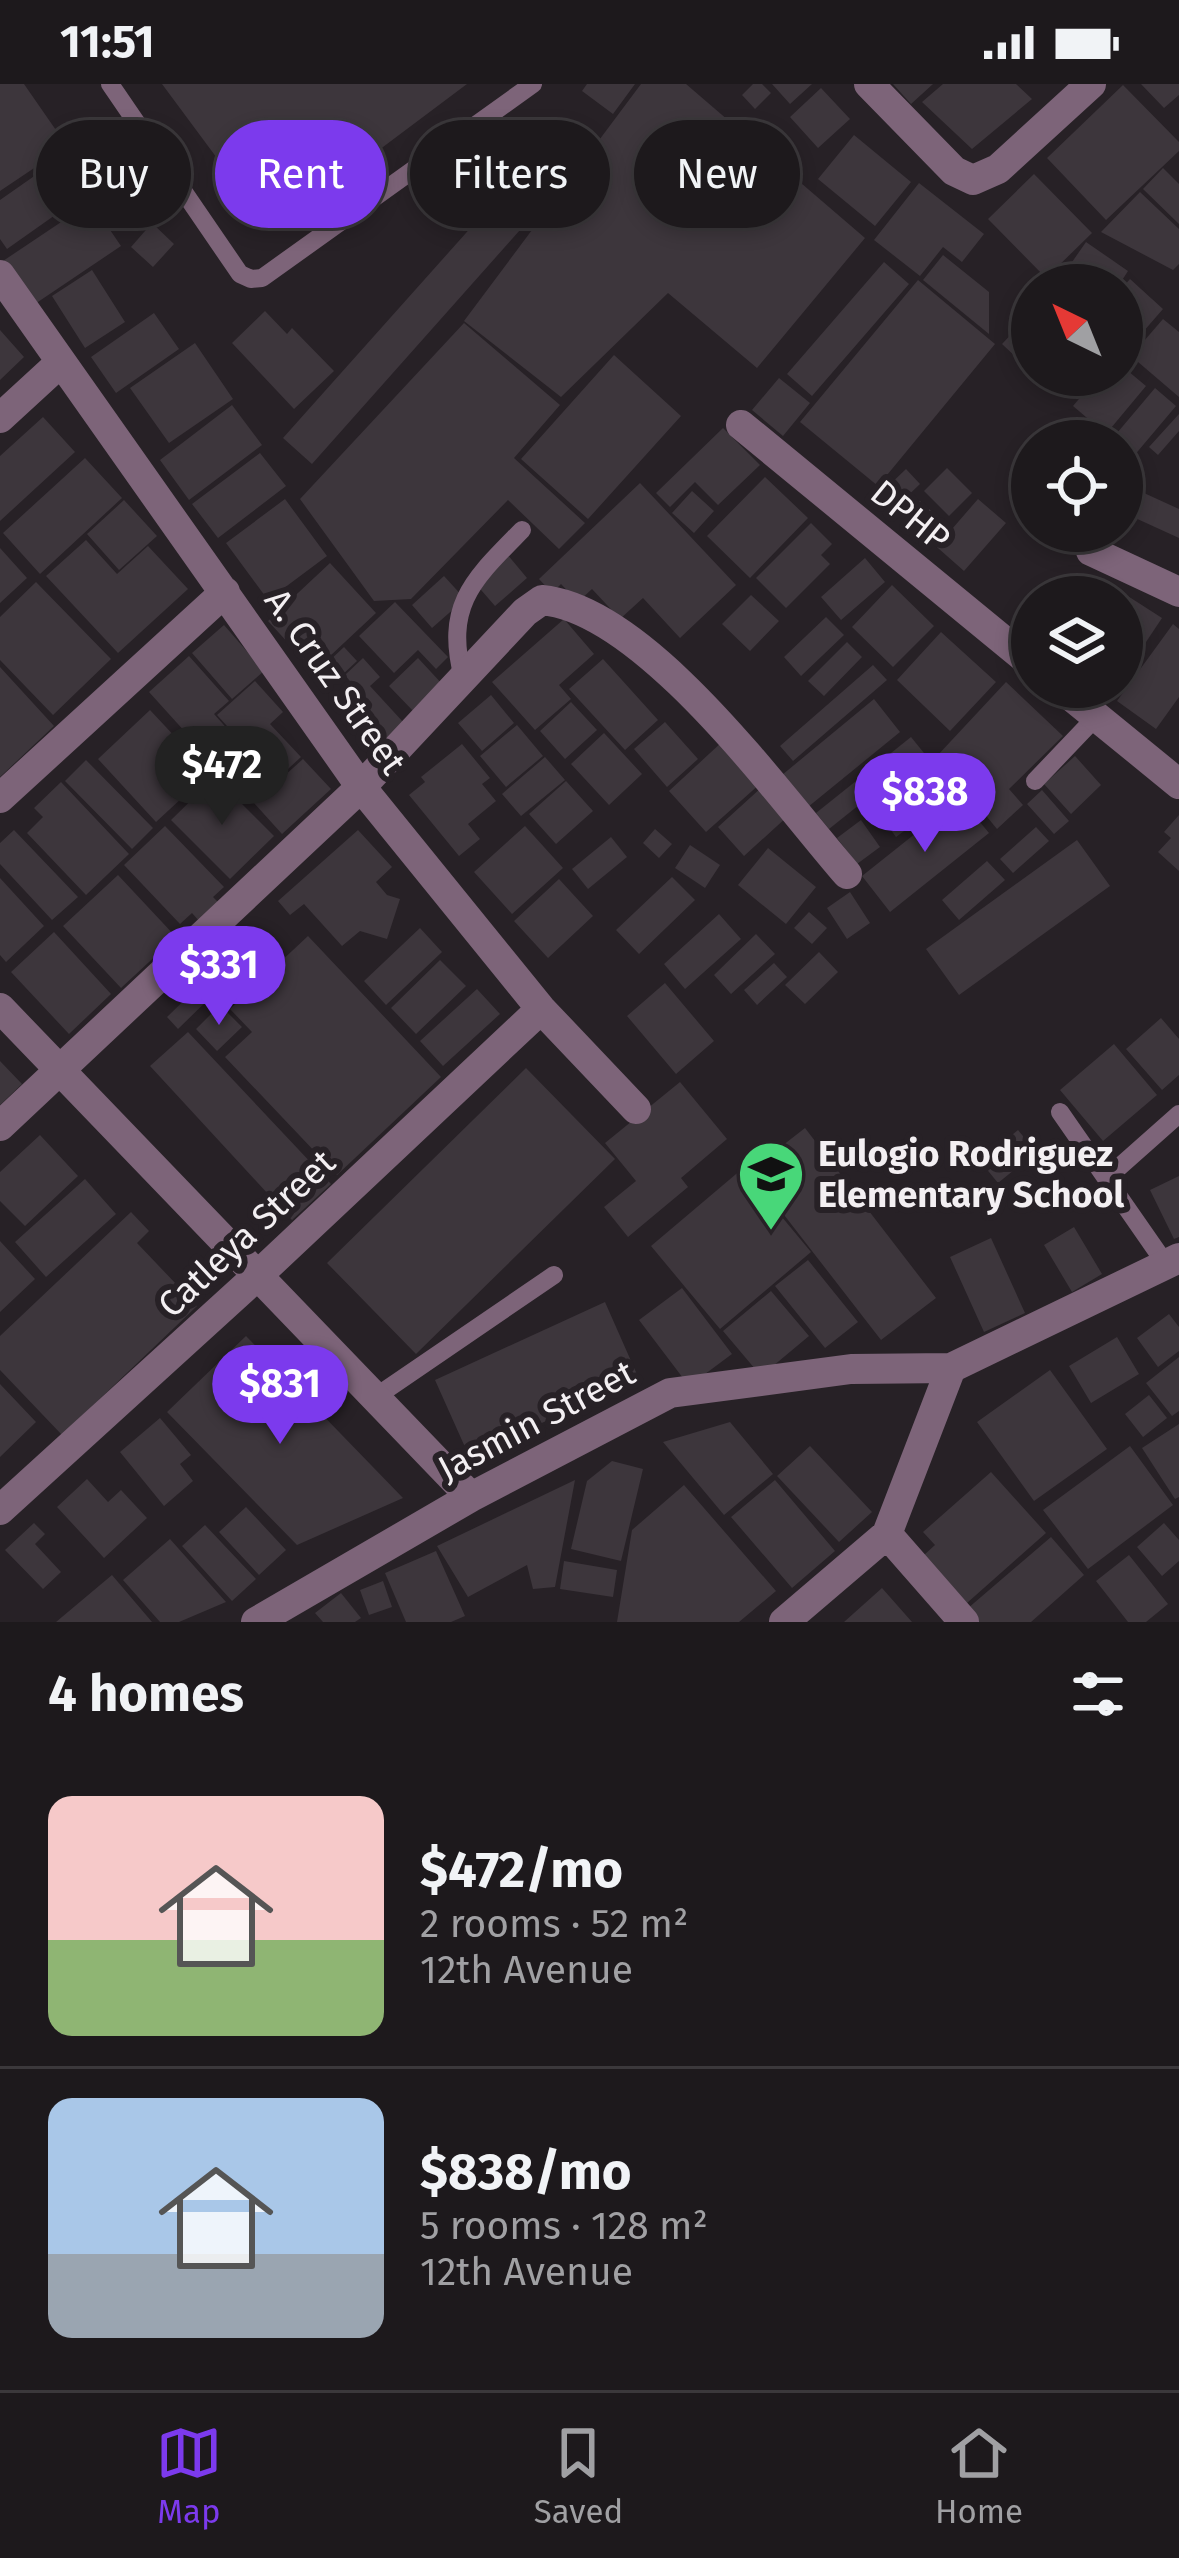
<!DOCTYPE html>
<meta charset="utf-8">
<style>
body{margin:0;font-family:"Fira Sans",sans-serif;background:#252225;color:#f1f3f6;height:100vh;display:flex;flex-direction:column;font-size:45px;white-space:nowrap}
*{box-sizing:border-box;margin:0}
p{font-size:39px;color:#a0a0a3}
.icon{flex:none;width:66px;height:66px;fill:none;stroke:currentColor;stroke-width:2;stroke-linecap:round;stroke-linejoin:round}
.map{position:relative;height:1538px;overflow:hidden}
.drawer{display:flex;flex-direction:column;background:#1d191c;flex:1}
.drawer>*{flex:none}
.hud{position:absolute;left:36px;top:36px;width:1107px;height:108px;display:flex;gap:24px}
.needle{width:78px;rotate:317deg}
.tools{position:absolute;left:1011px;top:180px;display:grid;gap:24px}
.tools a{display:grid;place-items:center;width:132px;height:132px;border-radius:50%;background:#1d191c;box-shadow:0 6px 18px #0003,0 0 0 3px #3b383b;font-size:60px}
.price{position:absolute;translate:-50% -102px;padding:0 27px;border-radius:42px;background:#7c3aed;color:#fff;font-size:39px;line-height:78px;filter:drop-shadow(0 3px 6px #0008)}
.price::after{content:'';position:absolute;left:50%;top:72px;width:36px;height:27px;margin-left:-18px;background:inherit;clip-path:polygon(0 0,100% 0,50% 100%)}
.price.current{background:#222;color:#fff}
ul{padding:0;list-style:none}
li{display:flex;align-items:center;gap:36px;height:300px;padding:0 48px}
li+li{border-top:3px solid #3b383b}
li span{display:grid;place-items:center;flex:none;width:336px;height:240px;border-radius:24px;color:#555}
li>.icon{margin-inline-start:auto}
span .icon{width:144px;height:144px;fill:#fffc;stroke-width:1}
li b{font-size:51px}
h2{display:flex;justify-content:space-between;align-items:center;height:144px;padding:0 48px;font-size:51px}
.chip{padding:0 42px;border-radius:54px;background:#1d191c;box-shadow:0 6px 18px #0003,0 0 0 3px #3b383b;font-size:42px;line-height:108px}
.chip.current{background:#7c3aed;color:#fff}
.status{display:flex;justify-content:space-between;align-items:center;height:84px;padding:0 60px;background:#1d191c;direction:ltr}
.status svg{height:33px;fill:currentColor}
.tab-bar{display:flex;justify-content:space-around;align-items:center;height:168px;border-top:3px solid #3b383b;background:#1d191c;font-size:33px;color:#a0a0a3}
.tab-bar a{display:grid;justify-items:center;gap:6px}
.tab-bar .current{color:#7c3aed}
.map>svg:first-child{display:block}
.building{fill:#3d363c}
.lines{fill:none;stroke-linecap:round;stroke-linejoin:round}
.lane{stroke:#7d6479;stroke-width:18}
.street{stroke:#7d6479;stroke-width:30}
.labels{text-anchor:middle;stroke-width:12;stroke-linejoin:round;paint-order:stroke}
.street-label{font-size:36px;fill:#f3eff2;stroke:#272126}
.poi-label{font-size:36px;font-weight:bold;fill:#f3eff2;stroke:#272126;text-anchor:start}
</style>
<div class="status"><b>11:51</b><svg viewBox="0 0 49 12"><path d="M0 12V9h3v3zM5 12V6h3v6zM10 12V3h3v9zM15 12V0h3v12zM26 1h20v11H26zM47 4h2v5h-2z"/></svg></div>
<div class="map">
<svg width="1179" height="1538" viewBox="0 0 1179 1538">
<rect width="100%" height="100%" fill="#272126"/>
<path class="building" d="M0,0h24l43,62 -67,45z
M162,0h305l-196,147z
M587,0h48l-22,30 -31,-23z
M641,0h45l179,154 -108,130 -89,-75 -107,104 -97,-76z
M753,0h9l9,9 -16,16 -13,-14z
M772,0h40l-22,20z
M893,0h40l-22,20z
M943,0h73l16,15 -60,50 -50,-47z
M1141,0h38v11l-15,13z
M1123,1l56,57v9l-73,69 -59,-62z
M821,4l29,31 -32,29 -28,-31z
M854,51l57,47 -36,44 -57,-47z
M50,81l25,36 -68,48 -7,-10v-39z
M1163,84l16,16v40l-36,-35z
M1034,90l58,59 -46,45 -58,-59z
M919,99l65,51 -22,28 -19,-15 -23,29 -46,-36z
M1140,108l39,37v35l-6,6 -72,-38z
M499,112l29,25 -216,243 -29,-26z
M91,118l30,44 -92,62 -29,-45z
M152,139l22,21 -21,23 -22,-20z
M1086,158l42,29 -9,14h-63z
M943,171l46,37v42l-66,-54z
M884,178l25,22 -97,112 -25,-22z
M92,186l33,52 -40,26 -33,-52z
M1130,195l33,30 -27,31 -14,-13v-39z
M918,196l77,64 -117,142 -78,-64z
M265,227l22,23 5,-6 42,43 -40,38 -62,-66z
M1032,228v60l-30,-28z
M154,229l25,36 -63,44 -25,-36z
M1163,235l16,13v65l-48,-41z
M464,239l96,82 -46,53 71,65 -26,26 -51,-49 -97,99 -37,2 -74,-102z
M0,246l24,27 -24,23z
M195,259l38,56 -64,44 -39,-55z
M614,271l67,61 -93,103 -67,-60z
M1122,282l24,20 -40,48 -33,-28 26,-31h23z
M1052,291h37l-22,23 -20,-18z
M779,294l31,25 -27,33 -31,-26z
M1155,304l21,18 -43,51 -11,-9v-7l-10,-2z
M232,321l30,40 -73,55 -29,-40z
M1179,330v17l-21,24 -9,-8z
M43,333l32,35 -75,69v-65z
M723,344l37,37 -42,40 -23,-23 -25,25 -14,-14z
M260,369l26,33 -68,52 -26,-34z
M85,374l37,40 -82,76 -37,-41z
M947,384l25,25 -23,23 -25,-25z
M906,385l14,15 -24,23 -15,-14z
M765,393l43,41 -58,60 -43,-42z
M640,399l96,102 -56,53 -37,-40 -23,21 -28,-30 -14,13 -17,-18 -9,9 -13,-14z
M692,407l22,20 -20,22 -22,-20z
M1144,409l35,16v29l-46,-21z
M285,415l42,57 -59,44 -42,-57z
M978,415l28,24 -42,48 -60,-53 16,-17 32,28z
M124,416l33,36 -38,34 -32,-36z
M811,439l21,21 -11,11 9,9 -44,44 -30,-30z
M86,456l31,34 31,-28 40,43 -70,64 -72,-77z
M0,464l27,30 -27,25z
M507,470l20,24 -32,28 -20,-23z
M865,474l20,24 -44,38 -20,-23z
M330,479l46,50 -62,58 -46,-50z
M444,492l21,23 -33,29 -20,-23z
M36,498l75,77 -58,56 -53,-55v-43z
M1106,498l56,36 -24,36 -16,-10v-47h-26z
M892,501l42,41 -41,41 -41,-40z
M751,511l28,26 -29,30 -28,-27z
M395,518l53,55 -12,12 -18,-19 -24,23 -35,-37z
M826,533l18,18 -43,41 -17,-19z
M564,535l30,35 -35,31 12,14 -36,31 -43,-48z
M1173,540l6,5v68l-23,32 -39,-28z
M224,541l40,46 -32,28 -40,-46z
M941,548l55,50 -46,49 -53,-51z
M847,558l15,15 -38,39 -16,-15z
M344,563l13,14 -32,30 -13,-14z
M189,572l40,45 -15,13 26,29 -25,22 -66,-73z
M363,574l17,19 -10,9 34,37 -19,17 -36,-39 10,-9 -14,-17z
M418,574l26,28 -29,27 -26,-27z
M603,575l55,61 -33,30 -56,-61z
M873,581l14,15 -94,81 -13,-15z
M0,583l54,59 -54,51z
M255,597l28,31 -13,12 31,33 -50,46 -30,-32 25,-24 -29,-32z
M1006,598l57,54 -54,53 14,16 -26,24 -60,-73z
M491,611l23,28 -32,28 -24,-28z
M874,615l26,33 -92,75 -26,-32z
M571,618l26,28 -32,29 -25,-28z
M150,626l59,63 -53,49 -58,-63z
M665,638l33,37 -31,28 -33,-38z
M517,641l26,31 -37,31 -26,-31z
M604,649l38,41 -33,31 -38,-41z
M911,653l13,16 -95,76 -13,-16z
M723,657l38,42 -55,49 -37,-41z
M462,660l28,34 -8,6 14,17 -28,23 12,15 -21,17 -50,-61 16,-13 -4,-5z
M1075,672l26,29 -30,29 -27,-30z
M545,673l20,23 -44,36 -19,-22z
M303,675l28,30 -49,45 -28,-31z
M86,676l67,68 -21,21 -67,-68z
M928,678l26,27 -23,21 -26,-27z
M215,693l59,59 -44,43 -59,-59z
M566,697l27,30 -37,33 -27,-30z
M61,698l68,72 -43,41 -59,-62 16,-16 -9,-9z
M762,703l26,29 -44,40 -26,-29z
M1042,706l27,31 -15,13 -27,-30z
M900,710l19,26 -23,17 -18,-25z
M960,714l29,35 -99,79 -28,-36z
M1179,731v56l-21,-19 13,-14 -7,-6z
M861,736l19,27 -23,17 -20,-26z
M165,742l59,61 -11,10 5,5 -19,19 -7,-8 -12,11 -56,-59z
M525,742l38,42 -51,46 -38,-42z
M1036,743l13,14 -36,32 -13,-14z
M655,745l17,15 -13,14 -16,-15z
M14,746l64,67 -26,23 -52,-56v-21z
M358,746l34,37 -16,15 11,13 13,4 -13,40 -27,-8 -18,15 -38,-42 -14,11 -12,-14z
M611,753l16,20 -39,32 -16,-20z
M1077,756l33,46 -151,109 -33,-46z
M690,761l30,20 -15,23 -30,-20z
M768,764l48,39 -30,37 -48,-39z
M987,777l18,19 -46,40 -17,-20z
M118,791l58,62 -55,51 -58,-62z
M672,793l23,23 -56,54 -23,-24z
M0,794l44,48 -38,36 -6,-7z
M559,795l34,37 -45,42 -34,-37z
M850,808l20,31 -23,16 -20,-31z
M809,828l18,16 -15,16 -18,-16z
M719,830l22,25 -56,50 -21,-25z
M420,844l22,24 -56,53 -22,-24z
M54,848l57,62 -42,40 -58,-62z
M756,850l19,20 -44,40 -17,-19z
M308,852l133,141 -104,98 -112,-118 27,-25 -22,-23z
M247,855l11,12 -80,78 -11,-12z
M819,868l19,20 -33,32 -20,-19z
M440,876l26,26 -50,48 -25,-26z
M774,879l13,14 -30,28 -13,-15z
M665,899l49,58 -38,33 -49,-58z
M477,905l23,25 -57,52 -23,-25z
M220,921l22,22 -25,24 -21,-22z
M1161,934l18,21v36l-17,15 -36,-41z
M188,948l143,152 -39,36 -142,-154z
M1114,960l43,51 -54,46 -43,-51z
M0,977l22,23 -22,21z
M526,984l89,91 -199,195 -89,-91z
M680,998l47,57 -46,39 7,9 -60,50 -24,-30 32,-26 -31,-38z
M805,1044l131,170 -55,42 -131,-169z
M1018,1046l18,22 -38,31 -18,-22z
M40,1051l38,41 -53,50 -25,-25v-29z
M742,1085l69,83 -91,77 -69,-83z
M1179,1092v61l-5,2 -24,-49z
M85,1095l31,35 -70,63 -31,-35z
M131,1128l18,19 -12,12 60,63 -135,129 -62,-65v-34z
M1074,1143l28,47 -30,18 -28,-47z
M991,1154l34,75 -41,19 -34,-75z
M0,1157l35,38 -35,33z
M808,1176l50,62 -33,26 -50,-62z
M682,1204l50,66 -43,32 -50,-66z
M771,1207l38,45 -48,40 -38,-45z
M605,1218l34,77 -170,77 -34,-76z
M1169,1230l10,13v24l-21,16 -21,-29z
M246,1252l157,162 -106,47 -130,-133z
M1117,1253l22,37 -48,29 -22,-37z
M1179,1273v54l-7,5 -26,-33z
M1050,1286l57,79 -73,52 -57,-79z
M0,1300l36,38 -36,35z
M1149,1311l18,23 -24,19 -18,-23z
M160,1334l31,37 -11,9 13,17 -29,25 -44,-54z
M730,1338l43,52 -49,41 -61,-73z
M1179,1340v73l-4,2 -33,-51z
M810,1362l62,66 -33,30 -62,-66z
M1130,1362l43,59 -85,64 -45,-59z
M612,1377l31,8 -22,92 -50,-12 16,-68z
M991,1388l55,61 -79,70 -43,-48 11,-10 -12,-13z
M87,1395l21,23 13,-12 26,28 -43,40 -47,-51z
M575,1396l-20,107 -22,2 -6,-24 -59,32 -31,-51z
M775,1396l60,71 -43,37 -61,-71z
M684,1401l92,106 -37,31h-122l15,-92z
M246,1423l40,43 -27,25 -40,-43z
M34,1439l11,11 -10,10 26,28 -18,17 -38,-39z
M1164,1439l15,17v21l-17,15 -25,-29z
M205,1441l51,54 -24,22 -50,-55z
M1051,1453l33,38 -53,47h-53l-11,-13z
M170,1455l56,63 -47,20h-19l-37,-42z
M436,1467l29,65 -14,6h-45l-21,-49z
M1129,1471l39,49 -22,18h-18l-32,-41z
M564,1477l53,9 -4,27 -53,-8z
M112,1491l40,47h-96z
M383,1497l9,26 -23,8 -9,-25z
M882,1504l30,34h-68z
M341,1509l20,25 -6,4h-32l-8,-9z"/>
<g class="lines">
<path class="lane" d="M110,0l130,190 11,5 11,-1 271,-194
M463,594c-19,-74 11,-99 59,-148
M1035,697l61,-64
M1060,1028l105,151
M1108,1093l71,-63
M374,1314l180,-123"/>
<path class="street" d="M869,0l85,87 19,9 25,-11 93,-85
M0,191l361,512 180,222 95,100
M0,334l61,-56
M741,341l291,239
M1091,467l88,41
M1060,603l119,97
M0,714l225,-206
M0,924l471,489
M0,1042l361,-339 164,-175 17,-12c105,10 237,196 305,274
M0,1426l256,-233 285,-268
M887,1450l77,88
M256,1538l215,-125 199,-104 181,-24 100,-1 228,-110
M784,1538l103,-88 64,-166"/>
</g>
<defs>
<g id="school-pin" transform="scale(3.45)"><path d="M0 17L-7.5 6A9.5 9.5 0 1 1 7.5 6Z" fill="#48d779" stroke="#272126"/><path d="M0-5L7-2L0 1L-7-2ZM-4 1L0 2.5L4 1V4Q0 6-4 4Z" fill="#111"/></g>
</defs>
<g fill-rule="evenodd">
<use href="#school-pin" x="771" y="1090"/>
</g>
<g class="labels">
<g class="street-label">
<text transform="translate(911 431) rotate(39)" y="13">DPHP</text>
<text transform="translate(336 597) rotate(55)" y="13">A. Cruz Street</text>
<text transform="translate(246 1149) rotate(-43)" y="13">Catleya Street</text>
<text transform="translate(536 1336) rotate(-28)" y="13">Jasmin Street</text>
</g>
<g class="poi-label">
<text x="818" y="1082">Eulogio Rodriguez<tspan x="818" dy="41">Elementary School</tspan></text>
</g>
</g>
</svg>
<div class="tools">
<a><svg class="needle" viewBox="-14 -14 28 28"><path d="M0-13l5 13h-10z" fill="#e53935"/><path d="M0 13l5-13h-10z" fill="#a0a0a3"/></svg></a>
<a><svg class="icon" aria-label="locate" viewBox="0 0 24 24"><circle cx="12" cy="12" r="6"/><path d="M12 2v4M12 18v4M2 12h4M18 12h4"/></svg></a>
<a><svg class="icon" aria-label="layers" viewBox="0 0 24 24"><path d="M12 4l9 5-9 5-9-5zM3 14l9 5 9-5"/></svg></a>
</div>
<b class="price current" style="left:222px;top:744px">$472</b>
<b class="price" style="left:925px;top:771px">$838</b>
<b class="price" style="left:219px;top:944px">$331</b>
<b class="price" style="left:280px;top:1363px">$831</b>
<div class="hud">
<a class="chip">Buy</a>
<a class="chip current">Rent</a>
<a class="chip">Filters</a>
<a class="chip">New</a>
</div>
</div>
<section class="drawer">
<h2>4 homes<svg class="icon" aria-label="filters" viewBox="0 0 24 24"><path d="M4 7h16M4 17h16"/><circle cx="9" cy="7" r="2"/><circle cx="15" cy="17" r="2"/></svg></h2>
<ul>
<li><span style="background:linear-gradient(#f6c9c9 60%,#8fb573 0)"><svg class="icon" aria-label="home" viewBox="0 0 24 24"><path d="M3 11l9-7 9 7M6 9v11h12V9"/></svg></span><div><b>$472/mo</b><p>2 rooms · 52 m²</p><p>12th Avenue</p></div></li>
<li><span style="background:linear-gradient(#a9c7e8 65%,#9aa5b1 0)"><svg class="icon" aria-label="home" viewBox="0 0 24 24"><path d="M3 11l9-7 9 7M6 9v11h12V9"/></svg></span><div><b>$838/mo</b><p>5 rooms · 128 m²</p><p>12th Avenue</p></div></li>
</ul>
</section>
<nav class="tab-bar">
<a class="current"><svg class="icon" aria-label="map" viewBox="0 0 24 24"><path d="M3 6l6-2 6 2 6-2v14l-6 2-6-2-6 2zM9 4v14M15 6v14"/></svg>Map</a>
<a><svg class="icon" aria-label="saved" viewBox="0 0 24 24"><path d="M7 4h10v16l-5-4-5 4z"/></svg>Saved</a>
<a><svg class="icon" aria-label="home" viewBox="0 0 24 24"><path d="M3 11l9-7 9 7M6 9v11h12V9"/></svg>Home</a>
</nav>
